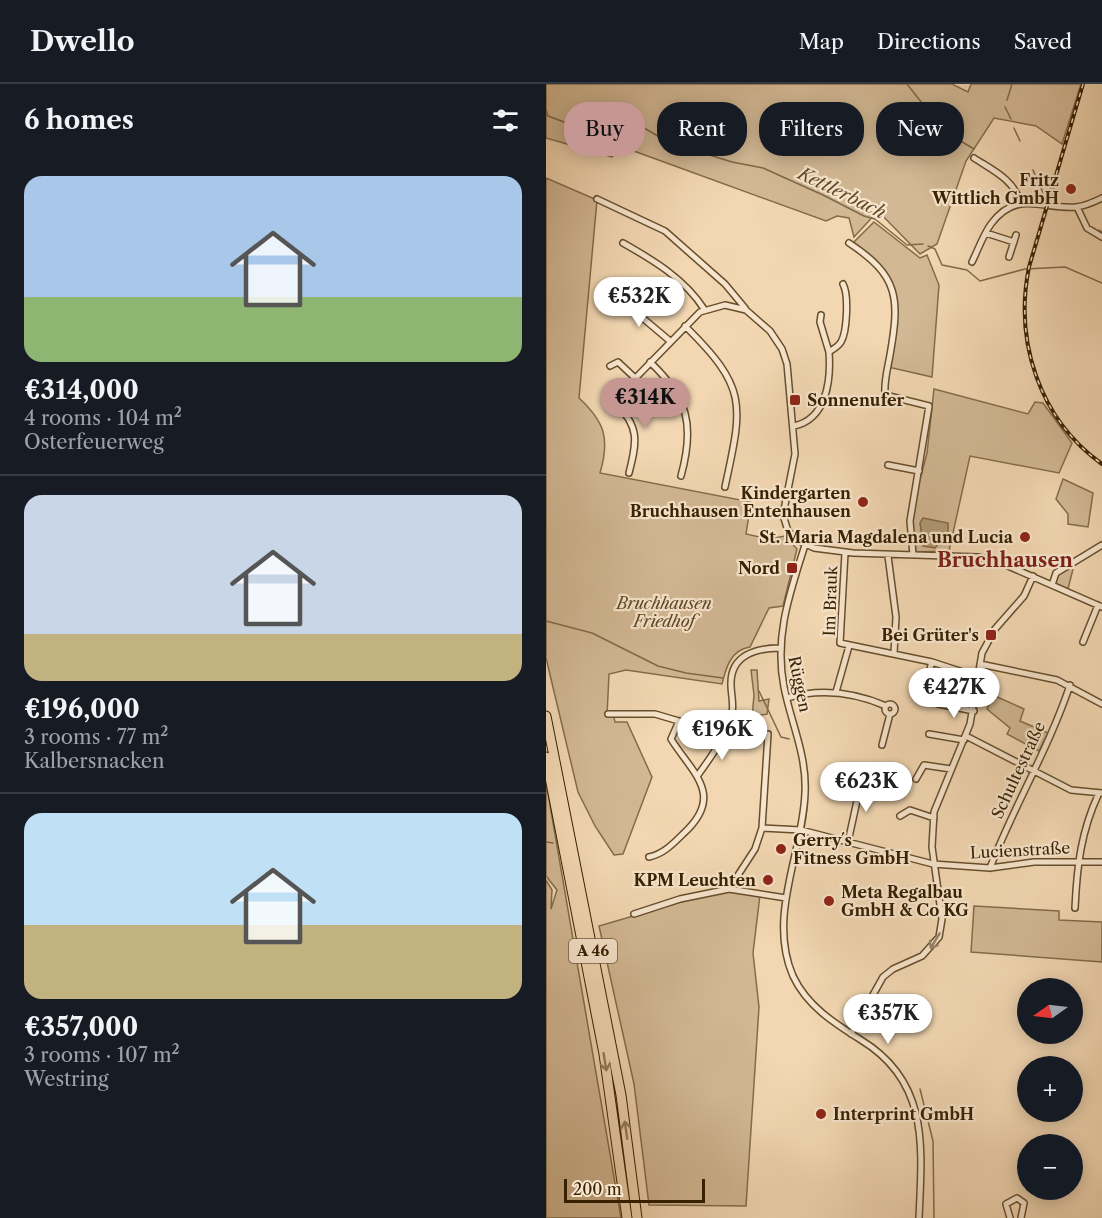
<!DOCTYPE html>
<meta charset="utf-8">
<style>
body{margin:0;font-family:"Libre Caslon Text",serif;background:#242831;color:#f1f3f6;height:100vh;display:flex;flex-direction:column;font-size:22px;white-space:nowrap}
*{box-sizing:border-box;margin:0}
p{font-size:20px;color:#9ea1a6}
.icon{flex:none;width:33px;height:33px;fill:none;stroke:currentColor;stroke-width:2;stroke-linecap:round;stroke-linejoin:round}
.map{position:relative;flex:1;overflow:hidden}
.side{display:flex;flex-direction:column;background:#171b24;width:546px}
.side>*{flex:none}
.hud{position:absolute;left:18px;top:18px;width:447px;height:54px;display:flex;gap:12px}
.needle{width:39px;rotate:256deg}
.tools{position:absolute;left:471px;top:894px;display:grid;gap:12px}
.tools a{display:grid;place-items:center;width:66px;height:66px;border-radius:50%;background:#171b24;box-shadow:0 3px 15px #0003;font-size:30px}
.scale{position:absolute;left:18px;bottom:15px;width:141px;box-sizing:border-box;padding-left:6px;border:3px solid #372100;border-top:0;font-size:16px;line-height:21px;white-space:nowrap;color:#372100;-webkit-text-stroke:4px #f7e5cd;paint-order:stroke}
.price{position:absolute;translate:-50% -51px;padding:0 14px;border-radius:21px;background:#fff;color:#222;font-size:20px;line-height:39px;filter:drop-shadow(0 2px 3px #0008)}
.price::after{content:'';position:absolute;left:50%;top:36px;width:18px;height:14px;margin-left:-9px;background:inherit;clip-path:polygon(0 0,100% 0,50% 100%)}
.price.current{background:#c59692;color:#111}
ul{padding:0;list-style:none}
li{display:grid;align-content:center;gap:12px;height:318px;padding:0 24px}
li+li{border-top:2px solid #363941}
li span{display:grid;place-items:center;height:186px;border-radius:18px;color:#555}
li>.icon{margin-inline-start:auto}
span .icon{width:108px;height:108px;fill:#fffc;stroke-width:1}
li b{font-size:26px}
h2{display:flex;justify-content:space-between;align-items:center;height:72px;padding:0 24px;font-size:26px}
.chip{padding:0 21px;border-radius:24px;background:#171b24;box-shadow:0 3px 15px #0003;font-size:21px;line-height:54px}
.chip.current{background:#c59692;color:#111}
header{display:flex;align-items:center;gap:36px;box-sizing:border-box;height:84px;padding:0 30px;background:#171b24;border-bottom:2px solid #363941}
header strong{font-size:28px}
nav{display:flex;gap:33px;margin-inline-start:auto;font-size:21px}
main{display:flex;flex:1;min-height:0}
.map>svg:first-child{display:block}
.green{fill:#d2b894;stroke:#846c4a;stroke-width:1.5}
.water{fill:#b29975;stroke:#816946;stroke-width:1.5}
.lines{fill:none;stroke-linecap:round;stroke-linejoin:round}
.stream{stroke:#816946;stroke-width:1.5}
.street-casing{stroke:#664e2c;stroke-width:8}
.highway-casing{stroke:#372100;stroke-width:11}
.street{stroke:#f7e5cd;stroke-width:5}
.highway{stroke:#f2d7b2;stroke-width:9}
.rail-casing{stroke:#372100;stroke-width:4}
.rail{stroke:#f7e5cd;stroke-width:1.5;stroke-dasharray:4.5;stroke-linecap:butt}
.oneway{stroke:#978366}
.oneway2{stroke:#947c59}
.poi-dot{fill:#8f2418;stroke:#f7e5cd;stroke-width:2}
.labels{text-anchor:middle;stroke-width:4.5;stroke-linejoin:round;paint-order:stroke}
.shield{fill:#f7e5cd;stroke:#715c3e;stroke-width:1.5}
.shield-label{font-size:15px;font-weight:bold;fill:#372100}
.poi-label{font-size:16px;font-weight:bold;fill:#372100;stroke:#f7e5cd;text-anchor:end}
.street-label{font-size:16px;fill:#372100;stroke:#f7e5cd}
.park-label{font-size:16px;font-style:italic;fill:#5e4725;stroke:#f7e5cd}
.water-label{font-size:18px;font-style:italic;fill:#624b29;stroke:#f7e5cd}
.quarter-label{font-size:20px;font-weight:bold;fill:#7a1f14;stroke:#f7e5cd}
</style>
<header>
<strong>Dwello</strong>
<nav><a>Map</a><a>Directions</a><a>Saved</a></nav>
</header>
<main>
<section class="side">
<h2>6 homes<svg class="icon" aria-label="filters" viewBox="0 0 24 24"><path d="M4 7h16M4 17h16"/><circle cx="9" cy="7" r="2"/><circle cx="15" cy="17" r="2"/></svg></h2>
<ul>
<li><span style="background:linear-gradient(#a9c7e8 65%,#8fb573 0)"><svg class="icon" aria-label="home" viewBox="0 0 24 24"><path d="M3 11l9-7 9 7M6 9v11h12V9"/></svg></span><div><b>€314,000</b><p>4 rooms · 104 m²</p><p>Osterfeuerweg</p></div></li>
<li><span style="background:linear-gradient(#c9d6e8 75%,#c2b280 0)"><svg class="icon" aria-label="home" viewBox="0 0 24 24"><path d="M3 11l9-7 9 7M6 9v11h12V9"/></svg></span><div><b>€196,000</b><p>3 rooms · 77 m²</p><p>Kalbersnacken</p></div></li>
<li><span style="background:linear-gradient(#bfe0f5 60%,#c2b280 0)"><svg class="icon" aria-label="home" viewBox="0 0 24 24"><path d="M3 11l9-7 9 7M6 9v11h12V9"/></svg></span><div><b>€357,000</b><p>3 rooms · 107 m²</p><p>Westring</p></div></li>
</ul>
</section>
<div class="map">
<svg width="556" height="1134" viewBox="0 0 556 1134">
<rect width="100%" height="100%" fill="#f2d7b2"/>
<filter id="stains"><feTurbulence type="fractalNoise" baseFrequency=".00333" numOctaves="4"/><feColorMatrix values="0 0 0 0 .2 0 0 0 0 .09 0 0 0 0 .02 0 0 0 .5 -.17"/></filter>
<radialGradient id="worn" r=".72"><stop offset=".6" stop-color="#630" stop-opacity="0"/><stop offset="1" stop-color="#630" stop-opacity=".3"/></radialGradient>
<path class="green" d="M0,0h406l16,8 3,-8h110l-19,60 -26,-18 -42,-8 -28,43 -29,83 -17,10 -42,-43 -24,26 -5,-19 -12,-2 -11,5 -206,-75 -8,11 -66,-19z
M0,94l51,22 -18,198c26,24 31,41 21,75l151,29 -5,32 22,5 17,-3 12,13 -14,57 -14,2 -19,39c-19,3 -24,20 -28,37l-96,-14 -17,4 -2,42 7,1 1,5h12l25,55 -29,77 -9,1 -19,-29 -17,-34 -32,-134z
M328,138l46,36 7,-3 12,30 -7,92 -44,-10c4,-32 14,-69 -8,-97 -7,-10 -20,-17 -30,-24z
M388,305l94,25 7,-12 8,1 29,40 -13,30 -89,-17 -21,95 -33,1 -5,-38 16,-61z
M517,395l30,14 -5,34 -20,-3v-10l-12,-15z
M528,481l-6,24 -13,-6 3,-10z
M205,586h6l2,31 10,-2 -2,15 -15,3 2,-22z
M447,611l31,14 -4,12 28,12 -9,18 -32,-17 3,-6 -23,-19z
M0,698l75,436h-75v-338l6,10 -1,19 6,-19 -11,-14z
M176,806l38,5 -7,58 6,54 -13,199 -97,-1 -15,-121 -35,-158z
M428,822l85,5v9l43,2v40l-131,-10z"/>
<path class="water" d="M377,434l25,5v10l-13,15 -12,-2 -3,-23z"/>
<g class="lines">
<path class="stream" d="M361,0l37,47 30,18
M461,16l5,-16
M459,23l6,12
M0,25l2,7 16,6 23,-3 41,11 18,-1 22,13 64,20 31,6 60,27 41,21 11,3 32,26 16,-1
M468,44l6,13
M487,86l5,12
M495,104l4,9
M553,146l3,2
M382,162l7,3 7,16 25,5 13,11 45,-12 40,-2 37,16
M0,537l46,12 66,33 28,7 37,5
M213,607l22,46 8,2
M0,758l7,1
M374,1005l13,52 1,77"/>
<g class="street-casing">
<path id="street" d="M428,74c20,13 39,21 47,45
M51,115l68,32 60,53 20,24
M531,123l10,21 15,9
M440,149l28,9
M77,159c30,17 62,36 81,66
M303,159c50,33 51,55 41,112 -2,12 -6,25 -5,38l4,3 40,10 -19,115 3,34
M463,173l7,-22
M426,178c6,-12 11,-27 19,-38 26,-35 52,-14 85,-17 9,-1 18,-5 26,-9
M74,215l50,42
M275,231l-1,7 9,30
M139,242c63,62 58,78 40,161
M104,278c38,36 45,63 31,114
M64,282l8,-4 17,16
M248,342c33,-7 37,-46 35,-74 4,-3 9,-5 12,-10 6,-10 8,-47 2,-58
M342,381l31,6
M83,389c8,-31 11,-47 -14,-70v-4l85,-87 25,-7 21,5 24,21 12,18 5,15 8,90 -12,61 5,16 9,9 17,8 39,5 125,4 21,5 103,45
M259,461c-15,48 -31,91 -21,142 7,36 23,68 21,106 -2,60 -38,123 -12,183 14,30 41,47 68,64 69,42 61,108 58,178
M299,469l-5,90 92,19 46,15
M342,472l8,61 -2,36
M506,501l4,-12 46,-28
M537,558l15,-37
M434,580l77,16 45,24
M381,594l5,-16
M290,608l13,-46
M241,614c34,-10 66,-6 99,8
M392,620l36,7
M339 625a5 5 0 1 1 10 0a5 5 0 1 1-10 0Z
M62,630h47l68,20
M222,650l-6,94 -7,21 -26,40 57,9
M383,650l35,6
M420,652l105,54 31,3
M336,661l8,-31
M152,691c13,-18 29,-40 34,-62 2,-9 -1,-19 -1,-28 -1,-30 25,-37 49,-37
M299,691l43,10
M370,695l8,-14 27,4
M354,732l10,-6 24,8
M216,744l39,2 132,34 57,4 44,-6h68
M302,758l14,-64
M103,773c14,-3 24,-13 34,-23 43,-39 9,-61 -12,-95l8,-18
M444,784c24,-62 59,-120 80,-183
M529,824c2,-42 6,-77 24,-115
M88,830l46,-15 49,-10
M305,950l32,-57 10,-8 29,-13 17,-19 3,-18 -10,-72 2,-35 36,-88 12,-71 13,-24 29,-33 9,-20
M464,1134l-4,-14 11,-6 7,5 -3,15"/>
</g>
<g class="highway-casing">
<path id="highway" d="M0,632l75,379 16,123
M0,673l58,297 23,164"/>
</g>
<use href="#street" class="street"/>
<use href="#highway" class="highway"/>
<g class="rail-casing">
<path id="rail" d="M537,0l-54,183c-15,74 10,152 73,197"/>
</g>
<use href="#rail" class="rail"/>
</g>
<defs><path id="oneway-shaft" d="M-6 0H5M1.5-3L5.5 0L1.5 3" fill="none" stroke-width="1.6" stroke-linecap="round" stroke-linejoin="round" transform="scale(1.5)"/></defs>
<use class="oneway" href="#oneway-shaft" transform="translate(389 857) rotate(121)"/>
<g class="oneway2">
<use href="#oneway-shaft" transform="translate(59 978) rotate(81)"/>
<use href="#oneway-shaft" transform="translate(80 1046) rotate(-98)"/>
</g>
<g class="poi-dot">
<circle cx="525" cy="105" r="6"/>
<rect x="243" y="310" width="12" height="12" rx="3"/>
<circle cx="317" cy="418" r="6"/>
<circle cx="479" cy="453" r="6"/>
<rect x="240" y="478" width="12" height="12" rx="3"/>
<rect x="439" y="545" width="12" height="12" rx="3"/>
<circle cx="235" cy="765" r="6"/>
<circle cx="222" cy="796" r="6"/>
<circle cx="283" cy="817" r="6"/>
<circle cx="275" cy="1030" r="6"/>
</g>
<g class="labels">
<rect class="shield" x="23" y="855" width="48" height="24" rx="4.5"/>
<g class="shield-label">
<text x="47" y="872">A 46</text>
</g>
<g class="poi-label">
<text x="513" y="102">Fritz<tspan x="513" dy="18">Wittlich GmbH</tspan></text>
<text x="261" y="322" text-anchor="start">Sonnenufer</text>
<text x="305" y="415">Kindergarten<tspan x="305" dy="18">Bruchhausen Entenhausen</tspan></text>
<text x="467" y="459">St. Maria Magdalena und Lucia</text>
<text x="234" y="490">Nord</text>
<text x="433" y="557">Bei Grüter's</text>
<text x="247" y="762" text-anchor="start">Gerry´s<tspan x="247" dy="18">Fitness GmbH</tspan></text>
<text x="210" y="802">KPM Leuchten</text>
<text x="295" y="814" text-anchor="start">Meta Regalbau<tspan x="295" dy="18">GmbH &amp; Co KG</tspan></text>
<text x="287" y="1036" text-anchor="start">Interprint GmbH</text>
</g>
<g class="street-label">
<text transform="translate(284 517) rotate(-88)" y="6">Im Brauk</text>
<text transform="translate(254 600) rotate(78)" y="6">Rüggen</text>
<text transform="translate(472 686) rotate(-65)" y="6">Schultestraße</text>
<text transform="translate(474 766) rotate(-3)" y="6">Lucienstraße</text>
</g>
<g class="park-label">
<text x="118" y="525">Bruchhausen<tspan x="118" dy="18">Friedhof</tspan></text>
</g>
<g class="water-label">
<text transform="translate(296 109) rotate(26)" y="6">Kettlerbach</text>
</g>
<g class="quarter-label">
<text x="459" y="483">Bruchhausen</text>
</g>
</g>
<rect width="100%" height="100%" filter="url(#stains)"/>
<rect width="100%" height="100%" fill="url(#worn)"/>
</svg>
<div class="tools">
<a><svg class="needle" viewBox="-14 -14 28 28"><path d="M0-13l5 13h-10z" fill="#e53935"/><path d="M0 13l5-13h-10z" fill="#9ea1a6"/></svg></a>
<a>+</a>
<a>−</a>
</div>
<div class="scale">200 m</div>
<b class="price" style="left:93px;top:244px">€532K</b>
<b class="price current" style="left:99px;top:345px">€314K</b>
<b class="price" style="left:408px;top:635px">€427K</b>
<b class="price" style="left:176px;top:677px">€196K</b>
<b class="price" style="left:320px;top:729px">€623K</b>
<b class="price" style="left:342px;top:961px">€357K</b>
<div class="hud">
<a class="chip current">Buy</a>
<a class="chip">Rent</a>
<a class="chip">Filters</a>
<a class="chip">New</a>
</div>
</div>
</main>
